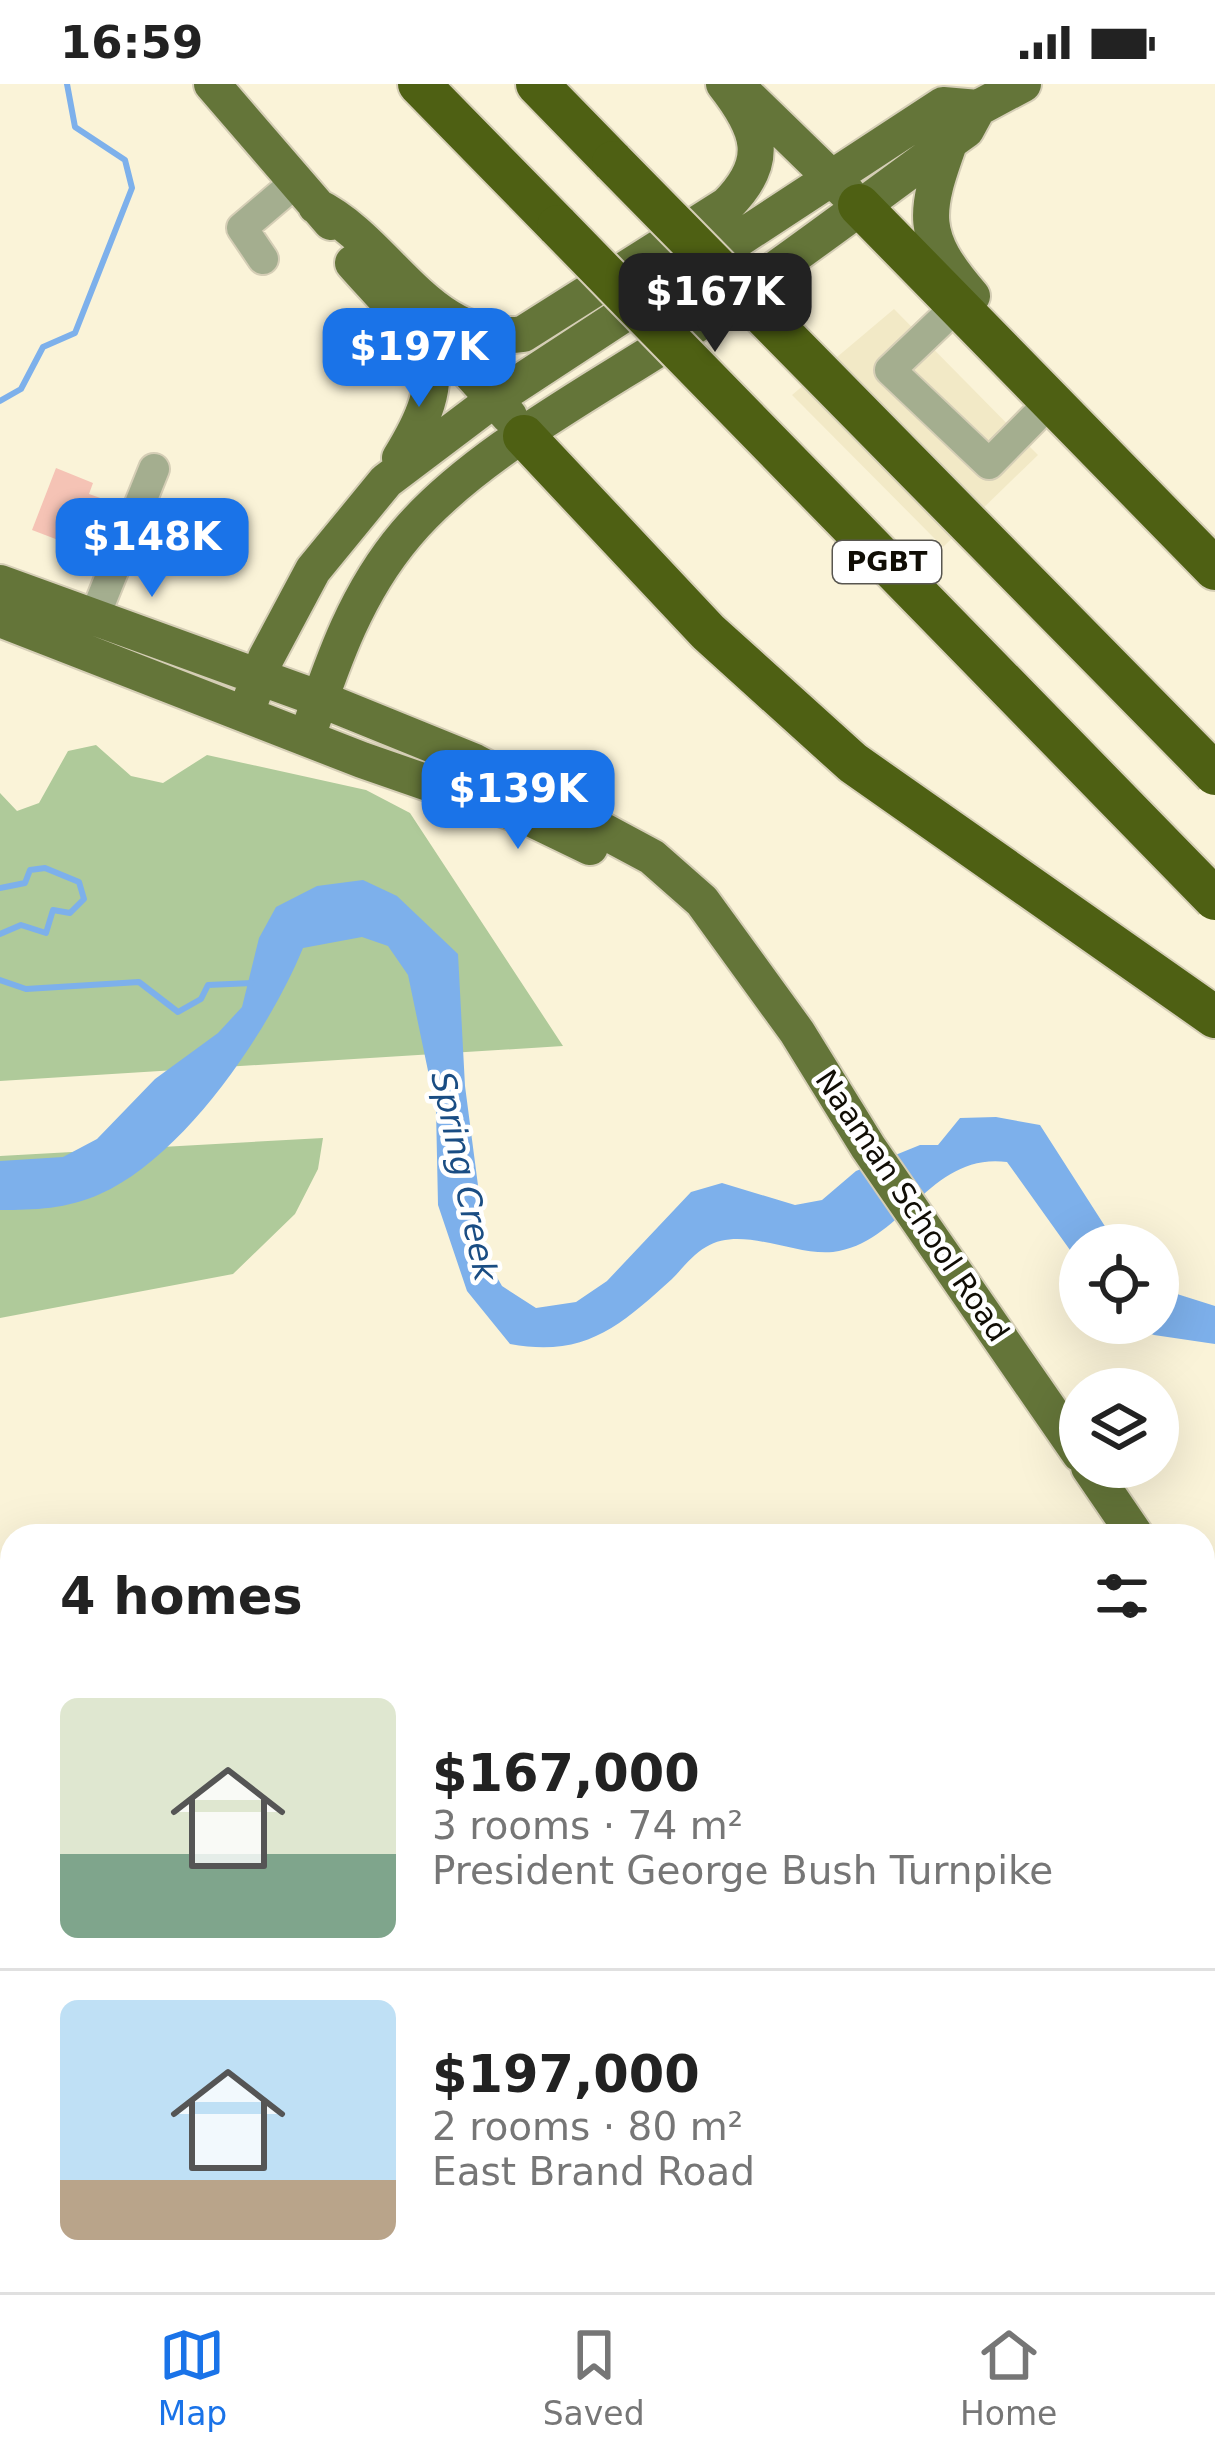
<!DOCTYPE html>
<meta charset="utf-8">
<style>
body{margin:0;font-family:"DejaVu Sans",sans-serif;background:#f6f6f6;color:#222;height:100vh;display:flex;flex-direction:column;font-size:45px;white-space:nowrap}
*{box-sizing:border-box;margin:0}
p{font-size:39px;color:#767676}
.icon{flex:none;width:66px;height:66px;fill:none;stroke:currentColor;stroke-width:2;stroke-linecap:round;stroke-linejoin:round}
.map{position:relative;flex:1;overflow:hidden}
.details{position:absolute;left:0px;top:1440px;width:1215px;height:768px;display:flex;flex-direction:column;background:#fff;border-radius:36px 36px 0 0;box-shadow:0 12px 48px #0002}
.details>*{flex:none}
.buttons{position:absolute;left:1059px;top:1140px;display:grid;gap:24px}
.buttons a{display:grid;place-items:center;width:120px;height:120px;border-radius:50%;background:#fff;box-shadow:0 12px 48px #0002;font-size:60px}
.price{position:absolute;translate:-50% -102px;padding:0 27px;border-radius:24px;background:#1a73e8;color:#fff;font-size:39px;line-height:78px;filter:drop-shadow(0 3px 6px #0008)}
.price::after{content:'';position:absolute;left:50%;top:72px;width:36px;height:27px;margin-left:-18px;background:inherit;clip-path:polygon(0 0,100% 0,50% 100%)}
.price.active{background:#222;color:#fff}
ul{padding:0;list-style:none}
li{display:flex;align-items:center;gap:36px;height:300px;padding:0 60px}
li+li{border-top:3px solid #e0e0e0}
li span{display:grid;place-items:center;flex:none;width:336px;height:240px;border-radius:18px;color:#555}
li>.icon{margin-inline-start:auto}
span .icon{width:144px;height:144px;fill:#fffc;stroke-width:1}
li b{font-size:51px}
h2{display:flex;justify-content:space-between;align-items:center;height:144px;padding:0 60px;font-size:51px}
.status{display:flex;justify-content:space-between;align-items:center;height:84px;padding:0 60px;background:#fff;direction:ltr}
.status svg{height:33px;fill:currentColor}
.tab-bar{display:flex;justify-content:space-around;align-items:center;height:168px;border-top:3px solid #e0e0e0;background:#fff;font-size:33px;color:#767676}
.tab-bar a{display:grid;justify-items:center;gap:6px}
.tab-bar .active{color:#1a73e8}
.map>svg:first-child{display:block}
.built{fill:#f2e9c6}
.green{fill:#afca9a}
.water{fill:#7db0eb}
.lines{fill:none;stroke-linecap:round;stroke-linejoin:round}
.stream{stroke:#7db0eb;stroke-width:6}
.building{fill:#f5c3b5}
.minor-casing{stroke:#d5ceb6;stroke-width:34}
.major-casing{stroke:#d5ceb6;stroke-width:40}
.highway-casing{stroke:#d5ceb6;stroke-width:46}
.minor{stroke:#a4ae8f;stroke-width:30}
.major{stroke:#647539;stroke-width:36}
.highway{stroke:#4e6013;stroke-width:42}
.highway-bridge-casing{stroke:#d5ceb6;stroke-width:46;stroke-linecap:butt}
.highway-bridge{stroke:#4e6013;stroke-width:42}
.labels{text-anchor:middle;stroke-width:9;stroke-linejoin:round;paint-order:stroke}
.shield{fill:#fff;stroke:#585650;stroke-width:3}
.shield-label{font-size:27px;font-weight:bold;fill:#100d05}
.street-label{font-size:30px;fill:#100d05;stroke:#fff}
.water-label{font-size:33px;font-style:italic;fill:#1a4d83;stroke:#fff}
</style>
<div class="status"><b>16:59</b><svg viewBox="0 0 49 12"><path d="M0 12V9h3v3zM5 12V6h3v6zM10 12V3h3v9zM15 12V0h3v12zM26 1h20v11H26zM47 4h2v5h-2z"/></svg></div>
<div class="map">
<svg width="1215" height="2208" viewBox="0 0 1215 2208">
<rect width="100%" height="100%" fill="#faf3d8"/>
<path class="built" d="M894,225l144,146 -95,92 -151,-152z"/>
<path class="green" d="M96,661l35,31 32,7 44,-28 159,35 44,23 153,233 -563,35v-288l17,18 22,-8 29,-52z
M323,1054l-5,31 -23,45 -62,60 -233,44v-162z"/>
<path class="water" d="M363,796l34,16 61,58 7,132 23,176 14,24 34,22 40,-6 31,-21 84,-89 31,-9 73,22 27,-5 34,-29 64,-26h18l22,-27 36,-1 44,8 77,120h-37v19l-73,-102c-78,-10 -103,81 -174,90 -40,4 -91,-27 -127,-5 -13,7 -24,22 -34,32 -52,47 -87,79 -162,65l-43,-53 -29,-86 -2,-96 -28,-134 -20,-29 -26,-9 -59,11c-34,83 -119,209 -203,246 -33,15 -65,16 -100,16v-49l63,-4 34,-18 58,-60 63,-46 24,-26 17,-69 17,-31 41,-21z
M1158,1204l57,18v38l-61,-9 -31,-11 35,-1z"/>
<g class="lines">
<path class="stream" d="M0,317l21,-12 22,-42 32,-14 57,-145 -7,-28 -50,-33 -8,-43
M0,804l25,-5 5,-13 15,-2 34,14 5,17 -14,14 -17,-3 -7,23 -25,-8 -21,9
M0,896l26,9 113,-7 39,30 23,-13 7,-14 44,-2"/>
</g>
<path class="building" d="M56,384l37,15 -4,11 17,6 -19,51 -55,-21z"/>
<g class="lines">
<g class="minor-casing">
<path id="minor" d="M263,175l-21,-31 54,-46
M958,221l-68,65 99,94 62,-63
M94,534l60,-149
M0,1579l12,-1
M1203,1660l12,-3
M0,1799l12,12
M1203,1823l12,-7
M1203,2000l12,-7
M1203,2156l12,-9
M0,2167l12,-7
M1022,2196l9,12
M1180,2196l9,12
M173,2208l18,-12
M406,2208l18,-12
M648,2208l18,-12
M891,2208l18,-12
M1127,2208l18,-12"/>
</g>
<g class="major-casing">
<path id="major" d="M212,0l119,138
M741,6l107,104
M950,57c-26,72 -31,94 22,155
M316,122c74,36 113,141 207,128l204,-129c44,-44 33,-75 -3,-121
M353,179c69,79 110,93 47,195
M418,231l91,101
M0,499l320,116 155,63 177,95 50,44 95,131 71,115 212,307
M0,535l362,141 170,59 58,28
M246,629l20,-55 47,-88 73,-89 110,-83 447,-293 35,3 45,-24
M307,653c25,-73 48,-143 99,-203 71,-84 202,-150 294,-212 90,-61 177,-128 266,-192l12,-22
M1089,1383l47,69
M1203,1549l12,17"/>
</g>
<g class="highway-casing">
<path id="highway" d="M419,0l139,142
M537,0l76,78
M859,121l356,364
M524,352l184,196 145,131 362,254"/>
</g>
<use href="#minor" class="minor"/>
<use href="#major" class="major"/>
<use href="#highway" class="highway"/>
<g class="highway-bridge-casing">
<path id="highway-bridge" d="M613,78l602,612
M558,142l657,673"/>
</g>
<use href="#highway-bridge" class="highway-bridge"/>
</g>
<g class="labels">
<rect class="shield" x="833" y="457" width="108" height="42" rx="9"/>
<g class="shield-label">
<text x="887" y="487">PGBT</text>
</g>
<g class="street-label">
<text transform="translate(912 1122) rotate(56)" y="10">Naaman School Road</text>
</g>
<g class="water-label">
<text transform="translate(465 1092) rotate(78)" y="12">Spring Creek</text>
</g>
</g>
</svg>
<div class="buttons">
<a><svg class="icon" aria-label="locate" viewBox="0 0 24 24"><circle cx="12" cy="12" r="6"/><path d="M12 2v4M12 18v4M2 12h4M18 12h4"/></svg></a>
<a><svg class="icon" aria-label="layers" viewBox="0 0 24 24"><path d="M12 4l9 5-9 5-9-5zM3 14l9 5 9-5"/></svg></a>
</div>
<b class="price active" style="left:715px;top:271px">$167K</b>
<b class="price" style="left:419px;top:326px">$197K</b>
<b class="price" style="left:152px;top:516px">$148K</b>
<b class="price" style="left:518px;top:768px">$139K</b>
<section class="details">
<h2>4 homes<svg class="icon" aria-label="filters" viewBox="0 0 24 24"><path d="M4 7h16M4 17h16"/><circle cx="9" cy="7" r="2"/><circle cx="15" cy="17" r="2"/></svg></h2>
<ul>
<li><span style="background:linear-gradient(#dfe7d0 65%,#7fa58c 0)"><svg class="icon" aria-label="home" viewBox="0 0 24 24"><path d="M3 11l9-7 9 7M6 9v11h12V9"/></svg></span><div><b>$167,000</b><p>3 rooms · 74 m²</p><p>President George Bush Turnpike</p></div></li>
<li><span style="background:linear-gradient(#bfe0f5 75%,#b9a48a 0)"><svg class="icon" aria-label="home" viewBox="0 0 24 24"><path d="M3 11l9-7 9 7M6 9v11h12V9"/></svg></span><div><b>$197,000</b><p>2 rooms · 80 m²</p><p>East Brand Road</p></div></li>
</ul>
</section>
</div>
<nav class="tab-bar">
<a class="active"><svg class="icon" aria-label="map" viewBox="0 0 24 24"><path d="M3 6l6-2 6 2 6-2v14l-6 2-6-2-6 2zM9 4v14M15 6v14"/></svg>Map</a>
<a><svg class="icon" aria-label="saved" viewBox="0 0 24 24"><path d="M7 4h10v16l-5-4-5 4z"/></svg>Saved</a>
<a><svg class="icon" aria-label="home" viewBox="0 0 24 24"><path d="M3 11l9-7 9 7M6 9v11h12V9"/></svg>Home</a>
</nav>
